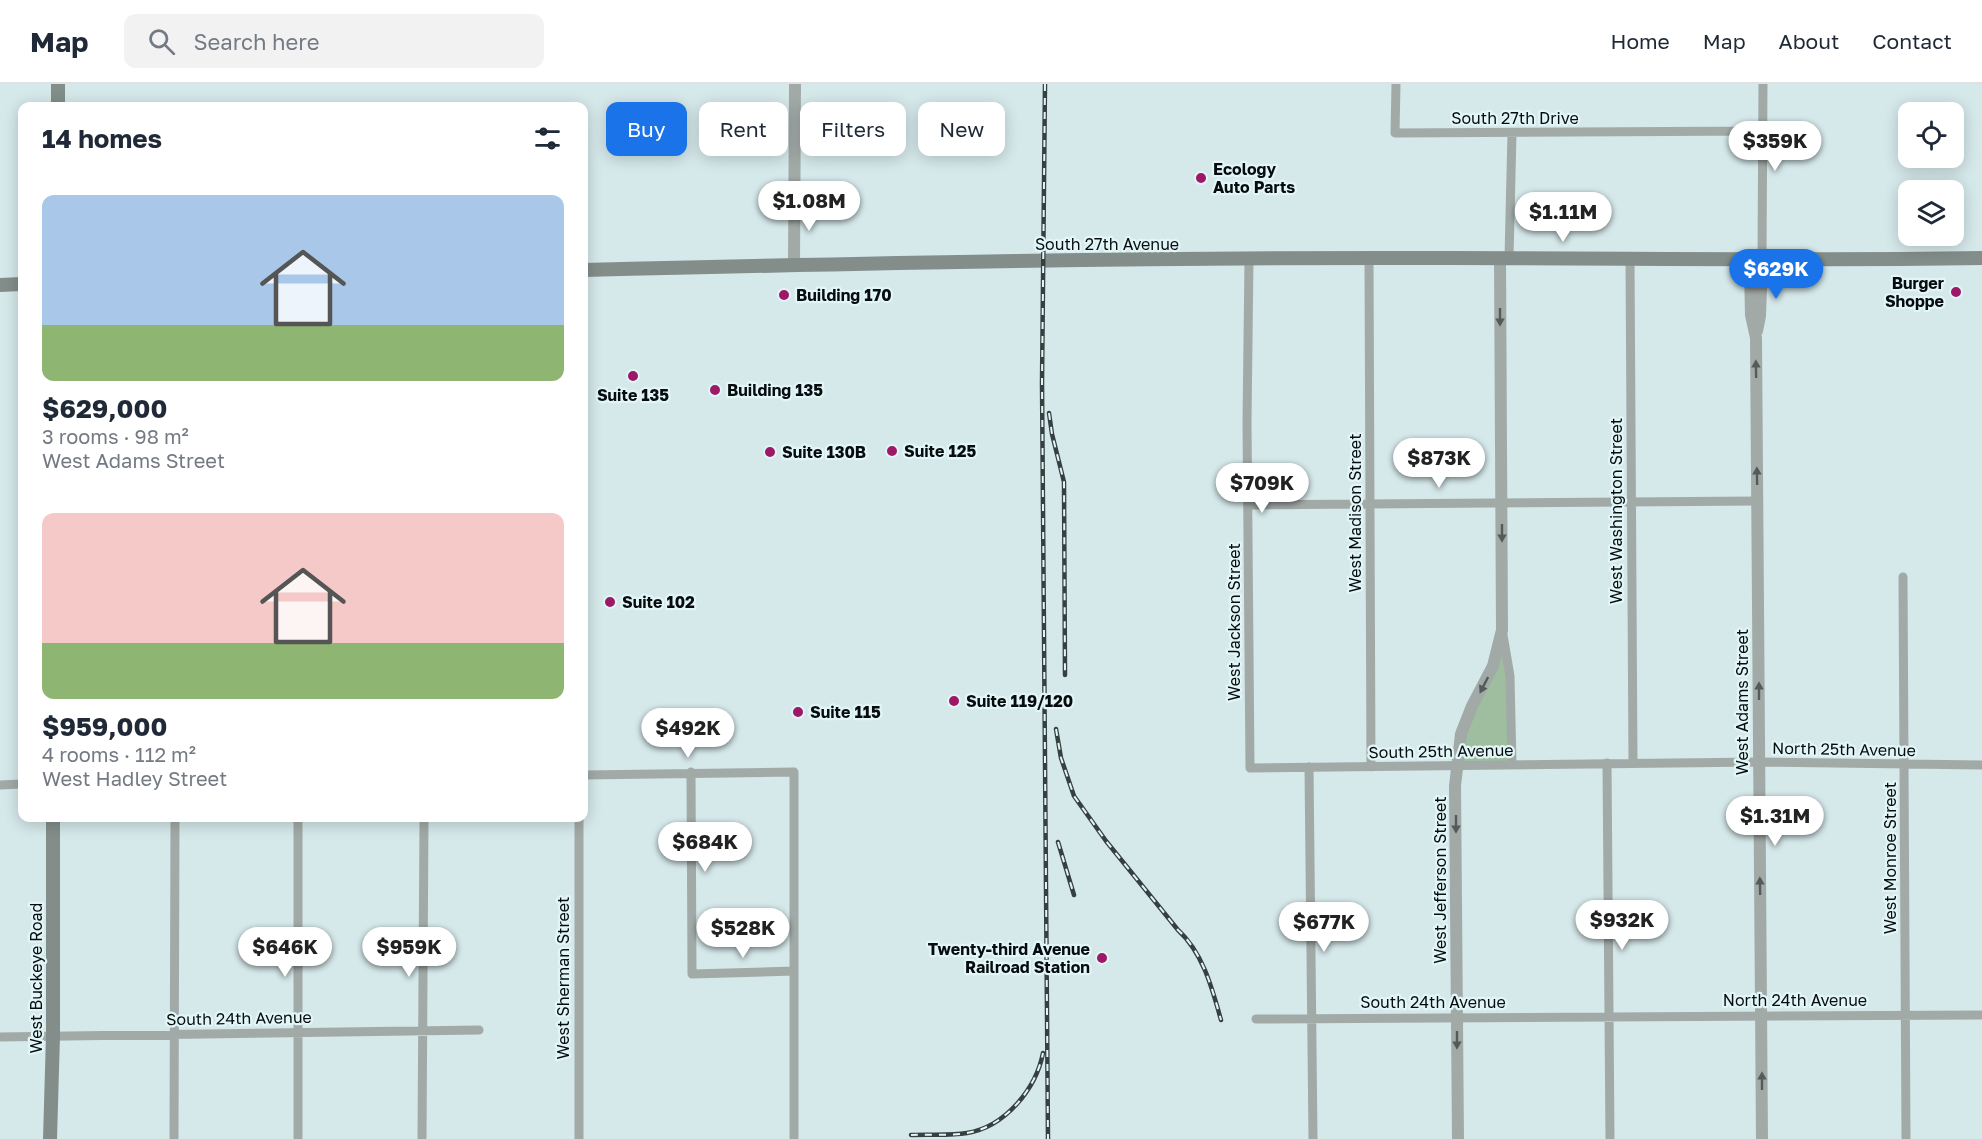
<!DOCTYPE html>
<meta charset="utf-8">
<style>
body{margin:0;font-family:"Golos Text",sans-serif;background:#f2f2f3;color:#1f2937;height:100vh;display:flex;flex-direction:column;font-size:22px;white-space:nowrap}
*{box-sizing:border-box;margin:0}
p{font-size:20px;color:#747a83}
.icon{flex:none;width:33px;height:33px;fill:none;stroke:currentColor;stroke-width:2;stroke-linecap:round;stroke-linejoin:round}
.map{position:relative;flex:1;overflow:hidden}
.drawer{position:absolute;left:18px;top:18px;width:570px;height:720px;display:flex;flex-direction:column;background:#fff;border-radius:12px;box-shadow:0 3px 15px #0003}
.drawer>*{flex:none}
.guide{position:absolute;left:606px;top:18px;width:570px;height:54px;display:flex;gap:12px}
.fabs{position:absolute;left:1898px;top:18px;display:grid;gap:12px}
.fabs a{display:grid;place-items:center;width:66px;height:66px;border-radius:12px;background:#fff;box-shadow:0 3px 15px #0003;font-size:30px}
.price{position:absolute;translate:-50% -51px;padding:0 14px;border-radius:21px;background:#fff;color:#222;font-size:20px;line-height:39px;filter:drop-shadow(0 2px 3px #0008)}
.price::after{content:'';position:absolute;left:50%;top:36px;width:18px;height:14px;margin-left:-9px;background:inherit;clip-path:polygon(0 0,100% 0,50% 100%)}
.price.selected{background:#1a73e8;color:#fff}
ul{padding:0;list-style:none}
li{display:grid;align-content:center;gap:12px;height:318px;padding:0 24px}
li span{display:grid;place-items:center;height:186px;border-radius:12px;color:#555}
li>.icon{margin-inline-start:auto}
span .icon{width:108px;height:108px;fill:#fffc;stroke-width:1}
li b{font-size:26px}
h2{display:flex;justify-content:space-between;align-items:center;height:72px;padding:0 24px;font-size:26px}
.pill{padding:0 21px;border-radius:12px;background:#fff;box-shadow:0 3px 15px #0003;font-size:21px;line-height:54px}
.pill.selected{background:#1a73e8;color:#fff}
header{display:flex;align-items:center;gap:36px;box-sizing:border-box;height:84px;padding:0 30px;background:#fff;border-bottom:2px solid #e0e1e3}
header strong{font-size:28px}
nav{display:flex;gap:33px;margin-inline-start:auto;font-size:21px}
.search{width:420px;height:54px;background:#f2f2f3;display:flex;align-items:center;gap:15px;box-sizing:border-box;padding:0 21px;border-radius:12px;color:#747a83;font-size:22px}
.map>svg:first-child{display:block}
.green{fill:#9ebe9f}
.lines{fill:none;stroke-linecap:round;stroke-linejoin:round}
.minor{stroke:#a2aaa8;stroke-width:9}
.tertiary{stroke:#a2aaa8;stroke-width:12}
.secondary{stroke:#838e8a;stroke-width:14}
.rail-casing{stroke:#374041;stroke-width:4.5}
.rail{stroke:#e2f5f7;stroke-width:2;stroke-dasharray:7;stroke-linecap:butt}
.oneway{fill:#545c5b}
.poi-dot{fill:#9e1868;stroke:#e2f5f7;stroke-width:2}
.labels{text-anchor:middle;stroke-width:4.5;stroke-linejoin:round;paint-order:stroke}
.street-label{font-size:16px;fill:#070d0e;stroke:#e2f5f7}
.poi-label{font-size:16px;font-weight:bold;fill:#070d0e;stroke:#e2f5f7;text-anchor:start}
</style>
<header>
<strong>Map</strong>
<div class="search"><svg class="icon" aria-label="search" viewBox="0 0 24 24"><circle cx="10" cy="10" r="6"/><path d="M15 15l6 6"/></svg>Search here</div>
<nav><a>Home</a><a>Map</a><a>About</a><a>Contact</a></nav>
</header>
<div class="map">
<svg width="1982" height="1055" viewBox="0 0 1982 1055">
<rect width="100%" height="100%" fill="#d5e8ea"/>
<path class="green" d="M1502,546l4,28 6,107 -55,1 2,-19z"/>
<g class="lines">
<path class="minor" d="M1396,0l-1,49 367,-2
M1509,174l3,-125
M1249,175l-2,163 3,346 509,-6 223,3
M1369,175l2,508
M1630,175l3,504
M1762,175l1,-175
M1248,421l510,-4
M1903,493l3,562
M1503,551l7,41 2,89
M1607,679l3,376
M1309,683l4,372
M691,688l1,202 102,-3
M584,691l210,-3v367
M0,701l22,-1
M579,734v321
M1256,935l726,-4
M0,953l479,-7
M174,1055l1,-321
M298,1055v-321
M422,1055l2,-321"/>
<path class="tertiary" d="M1738,176l12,9 1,46 5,23 6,801
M794,181l1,-181
M1757,247l3,-15 2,-57
M1458,1055l-3,-353 6,-52 11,-28 21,-40 9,-36 -2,-372"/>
<path class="secondary" d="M58,22v-22
M584,186c288,-7 576,-13 864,-12 178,0 356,3 534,0
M0,201l22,-1
M50,1055l3,-103v-218"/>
<g class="rail-casing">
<path id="rail" d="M1045,0l-3,299 6,756
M1049,329l3,21 12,48 1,193
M1056,645l5,29 13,38 32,45 72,89c25,23 34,58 43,90
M1058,758l16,53
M911,1051c18,-1 38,1 56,-2 38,-6 69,-44 76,-80"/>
</g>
<use href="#rail" class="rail"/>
</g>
<defs><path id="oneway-solid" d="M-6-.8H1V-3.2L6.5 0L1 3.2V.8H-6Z" transform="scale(1.5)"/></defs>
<g class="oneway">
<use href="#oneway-solid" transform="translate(1500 233) rotate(90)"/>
<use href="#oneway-solid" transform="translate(1756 285) rotate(-91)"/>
<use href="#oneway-solid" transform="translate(1757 392) rotate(-91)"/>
<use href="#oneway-solid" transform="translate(1502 449) rotate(90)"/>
<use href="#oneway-solid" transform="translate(1484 601) rotate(117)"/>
<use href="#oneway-solid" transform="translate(1759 607) rotate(-90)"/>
<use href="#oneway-solid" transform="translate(1456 740) rotate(90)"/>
<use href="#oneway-solid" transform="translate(1760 802) rotate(-91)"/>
<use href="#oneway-solid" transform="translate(1457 956) rotate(90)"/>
<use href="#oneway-solid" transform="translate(1762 997) rotate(-90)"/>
</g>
<g class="poi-dot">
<circle cx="1201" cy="94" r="6"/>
<circle cx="1956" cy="208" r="6"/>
<circle cx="784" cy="211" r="6"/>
<circle cx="633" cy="292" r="6"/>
<circle cx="715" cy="306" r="6"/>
<circle cx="892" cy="367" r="6"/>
<circle cx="770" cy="368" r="6"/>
<circle cx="610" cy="518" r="6"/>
<circle cx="954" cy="617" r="6"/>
<circle cx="798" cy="628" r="6"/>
<circle cx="1102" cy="874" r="6"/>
</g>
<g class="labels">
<g class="street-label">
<text x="1515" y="40">South 27th Drive</text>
<text x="1107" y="166">South 27th Avenue</text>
<text transform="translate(1616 427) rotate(-90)" y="6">West Washington Street</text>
<text transform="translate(1355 429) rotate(-90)" y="6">West Madison Street</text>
<text transform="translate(1234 538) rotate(-90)" y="6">West Jackson Street</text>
<text transform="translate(1742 618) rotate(-90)" y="6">West Adams Street</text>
<text transform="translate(1844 665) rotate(1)" y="6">North 25th Avenue</text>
<text transform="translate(1441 667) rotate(-1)" y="6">South 25th Avenue</text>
<text transform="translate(1890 774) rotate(-90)" y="6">West Monroe Street</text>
<text transform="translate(1440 796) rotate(-90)" y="6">West Jefferson Street</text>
<text transform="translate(36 894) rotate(-90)" y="6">West Buckeye Road</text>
<text transform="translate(563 894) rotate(-90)" y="6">West Sherman Street</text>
<text x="1795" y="922">North 24th Avenue</text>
<text x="1433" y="924">South 24th Avenue</text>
<text transform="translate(239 934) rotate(-1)" y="6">South 24th Avenue</text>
</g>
<g class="poi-label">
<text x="1213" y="91">Ecology<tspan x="1213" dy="18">Auto Parts</tspan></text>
<text x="1944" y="205" text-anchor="end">Burger<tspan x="1944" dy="18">Shoppe</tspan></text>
<text x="796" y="217">Building 170</text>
<text x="727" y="312">Building 135</text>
<text x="633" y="317" text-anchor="middle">Suite 135</text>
<text x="904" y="373">Suite 125</text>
<text x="782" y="374">Suite 130B</text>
<text x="622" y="524">Suite 102</text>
<text x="966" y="623">Suite 119/120</text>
<text x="810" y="634">Suite 115</text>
<text x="1090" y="871" text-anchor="end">Twenty-third Avenue<tspan x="1090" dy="18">Railroad Station</tspan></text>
</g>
</g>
</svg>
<div class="fabs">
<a><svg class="icon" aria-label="locate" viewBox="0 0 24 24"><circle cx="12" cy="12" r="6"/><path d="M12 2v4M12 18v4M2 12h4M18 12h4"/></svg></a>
<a><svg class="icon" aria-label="layers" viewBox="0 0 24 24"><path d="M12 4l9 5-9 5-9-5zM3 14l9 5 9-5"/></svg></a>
</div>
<b class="price" style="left:1775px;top:88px">$359K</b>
<b class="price" style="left:809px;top:148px">$1.08M</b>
<b class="price" style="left:1563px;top:159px">$1.11M</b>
<b class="price selected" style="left:1776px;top:216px">$629K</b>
<b class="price" style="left:1439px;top:405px">$873K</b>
<b class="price" style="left:1262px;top:430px">$709K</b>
<b class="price" style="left:688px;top:675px">$492K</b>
<b class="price" style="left:1775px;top:763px">$1.31M</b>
<b class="price" style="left:705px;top:789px">$684K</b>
<b class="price" style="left:1622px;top:867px">$932K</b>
<b class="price" style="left:1324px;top:869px">$677K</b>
<b class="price" style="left:743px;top:875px">$528K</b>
<b class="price" style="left:285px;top:894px">$646K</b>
<b class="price" style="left:409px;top:894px">$959K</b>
<div class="guide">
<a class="pill selected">Buy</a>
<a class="pill">Rent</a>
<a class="pill">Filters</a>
<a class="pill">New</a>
</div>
<section class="drawer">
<h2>14 homes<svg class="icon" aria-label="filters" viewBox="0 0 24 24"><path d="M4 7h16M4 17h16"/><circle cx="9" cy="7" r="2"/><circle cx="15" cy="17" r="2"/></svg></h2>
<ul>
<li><span style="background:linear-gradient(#a9c7e8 70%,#8fb573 0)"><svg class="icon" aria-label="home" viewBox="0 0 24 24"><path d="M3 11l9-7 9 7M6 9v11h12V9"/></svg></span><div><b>$629,000</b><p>3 rooms · 98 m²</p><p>West Adams Street</p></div></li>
<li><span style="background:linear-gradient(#f6c9c9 70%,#8fb573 0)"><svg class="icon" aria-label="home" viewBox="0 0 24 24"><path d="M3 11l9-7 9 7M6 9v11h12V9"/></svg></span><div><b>$959,000</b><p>4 rooms · 112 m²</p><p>West Hadley Street</p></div></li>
</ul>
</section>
</div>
